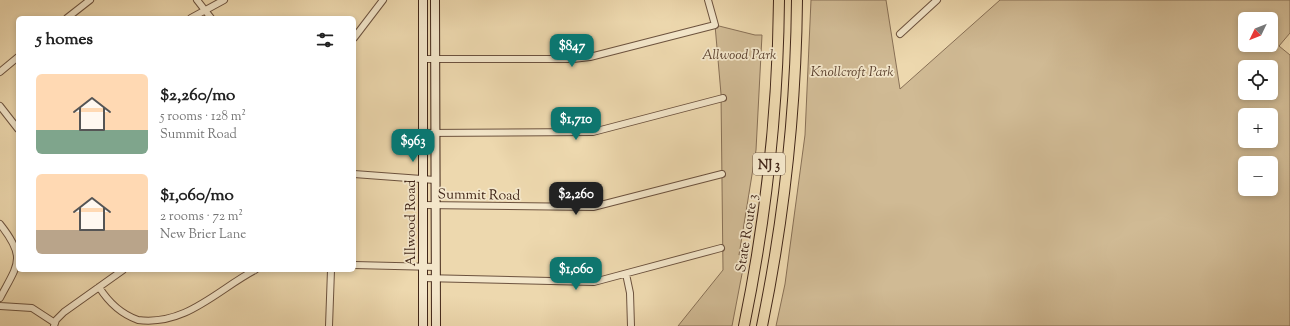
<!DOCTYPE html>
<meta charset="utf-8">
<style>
body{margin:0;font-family:"Sorts Mill Goudy",serif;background:#f2f2f2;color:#222;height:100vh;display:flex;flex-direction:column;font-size:15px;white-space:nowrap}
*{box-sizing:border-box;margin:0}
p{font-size:13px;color:#767676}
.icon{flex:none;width:22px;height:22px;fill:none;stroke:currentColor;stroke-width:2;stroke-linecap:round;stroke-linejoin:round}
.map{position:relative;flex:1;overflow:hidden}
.details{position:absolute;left:16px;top:16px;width:340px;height:256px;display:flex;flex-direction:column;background:#fff;border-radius:6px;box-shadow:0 2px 6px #0003}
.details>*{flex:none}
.needle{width:26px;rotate:227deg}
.tools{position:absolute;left:1238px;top:12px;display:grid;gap:8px}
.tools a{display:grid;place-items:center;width:40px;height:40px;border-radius:6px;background:#fff;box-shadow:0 2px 6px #0003;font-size:20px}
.price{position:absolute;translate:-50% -34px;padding:0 9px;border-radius:8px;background:#0f766e;color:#fff;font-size:13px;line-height:26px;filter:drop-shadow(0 1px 2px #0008)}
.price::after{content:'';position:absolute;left:50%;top:24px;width:12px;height:9px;margin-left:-6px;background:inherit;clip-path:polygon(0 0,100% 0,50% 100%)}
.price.selected{background:#222;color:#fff}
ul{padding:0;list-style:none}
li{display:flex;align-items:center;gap:12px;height:100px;padding:0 20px}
li span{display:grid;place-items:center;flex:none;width:112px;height:80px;border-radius:6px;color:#555}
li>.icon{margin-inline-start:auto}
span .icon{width:48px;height:48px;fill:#fffc;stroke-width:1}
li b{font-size:17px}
h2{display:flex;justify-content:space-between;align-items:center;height:48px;padding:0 20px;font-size:17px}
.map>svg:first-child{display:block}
.green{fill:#d0ba94;stroke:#887056;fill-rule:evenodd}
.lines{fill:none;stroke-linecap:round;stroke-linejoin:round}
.minor-casing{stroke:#6c523e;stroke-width:8}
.secondary-casing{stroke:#412618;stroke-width:10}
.trunk-casing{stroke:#412618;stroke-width:12}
.minor{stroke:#f3e6ca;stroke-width:6}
.secondary{stroke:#f3e6ca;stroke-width:8}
.trunk{stroke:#edd8ae;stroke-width:10}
.labels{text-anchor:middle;stroke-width:3.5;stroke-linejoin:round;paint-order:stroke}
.shield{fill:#f3e6ca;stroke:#76604d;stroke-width:1}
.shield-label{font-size:13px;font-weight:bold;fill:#412618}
.park-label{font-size:14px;font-style:italic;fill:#5e4431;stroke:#f3e6ca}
.street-label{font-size:14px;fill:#412618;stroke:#f3e6ca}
</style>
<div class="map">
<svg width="1290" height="326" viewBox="0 0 1290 326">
<rect width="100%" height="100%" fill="#edd8ae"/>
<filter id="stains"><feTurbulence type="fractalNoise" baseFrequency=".005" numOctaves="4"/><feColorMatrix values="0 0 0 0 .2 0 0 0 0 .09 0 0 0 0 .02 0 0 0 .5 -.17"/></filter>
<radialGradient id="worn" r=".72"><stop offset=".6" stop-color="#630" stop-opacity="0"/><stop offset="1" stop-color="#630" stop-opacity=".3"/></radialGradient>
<path class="green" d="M811,0h75l14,89 100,-89h290v33l-11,13 11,9v271h-514l9,-42 20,-149zM1245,19h26v26h-26zM1245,67h26v26h-26zM1245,115h26v26h-26zM1245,163h26v26h-26z
M715,25l40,10h7l-6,115 -17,105 7,-2 -14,73h-54l45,-56 -2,-176z"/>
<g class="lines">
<g class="minor-casing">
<path id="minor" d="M197,0l14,18
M67,18l23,-18
M191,18l33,-18
M900,34l37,-34
M354,38l29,-38
M423,59h150l17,-2 125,-32 -7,-25
M0,72l18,-15
M0,106l18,23
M423,133l170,-1 130,-34
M354,174l81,6
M423,205l170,2 129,-33
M0,224c27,34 18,40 0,74
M354,265l82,2
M626,274l4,19 1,33
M423,278l171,4 127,-34
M99,287c10,16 22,27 39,33 48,6 79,-30 117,-50
M0,306l32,2 23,15
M54,326l2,-6 8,-8 59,-42
M329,326l2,-56"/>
</g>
<g class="secondary-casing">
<path id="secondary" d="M435,0l1,326
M423,326v-326"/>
</g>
<g class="trunk-casing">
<path id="trunk" d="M744,326c22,-107 34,-216 35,-326
M762,326c22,-107 34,-217 35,-326"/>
</g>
<use href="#minor" class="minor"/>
<use href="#secondary" class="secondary"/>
<use href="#trunk" class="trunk"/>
</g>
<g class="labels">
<rect class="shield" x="753" y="153" width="32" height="22" rx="3"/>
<g class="shield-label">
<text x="769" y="169">NJ 3</text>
</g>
<g class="park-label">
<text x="739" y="59">Allwood Park</text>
<text x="852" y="76">Knollcroft Park</text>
</g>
<g class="street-label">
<text transform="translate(479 194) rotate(1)" y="5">Summit Road</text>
<text transform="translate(410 223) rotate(-90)" y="5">Allwood Road</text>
<text transform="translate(746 233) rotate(-81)" y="5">State Route 3</text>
</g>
</g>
<rect width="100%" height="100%" filter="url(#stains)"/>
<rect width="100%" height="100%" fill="url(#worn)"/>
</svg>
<div class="tools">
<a><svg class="needle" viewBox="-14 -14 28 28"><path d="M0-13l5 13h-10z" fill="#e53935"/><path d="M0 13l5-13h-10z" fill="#767676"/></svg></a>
<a><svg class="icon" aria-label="locate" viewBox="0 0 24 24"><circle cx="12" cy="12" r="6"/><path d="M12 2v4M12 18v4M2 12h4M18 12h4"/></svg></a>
<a>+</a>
<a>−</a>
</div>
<b class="price" style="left:572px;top:68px">$847</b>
<b class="price" style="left:576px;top:141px">$1,710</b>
<b class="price" style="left:413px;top:163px">$963</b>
<b class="price selected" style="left:576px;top:216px">$2,260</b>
<b class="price" style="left:576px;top:291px">$1,060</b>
<section class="details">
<h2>5 homes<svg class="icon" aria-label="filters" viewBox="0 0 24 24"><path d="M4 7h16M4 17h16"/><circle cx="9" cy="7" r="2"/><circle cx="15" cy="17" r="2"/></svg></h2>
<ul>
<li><span style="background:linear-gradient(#ffd9b3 70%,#7fa58c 0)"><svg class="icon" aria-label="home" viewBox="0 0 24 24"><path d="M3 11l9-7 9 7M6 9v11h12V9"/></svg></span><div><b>$2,260/mo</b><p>5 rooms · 128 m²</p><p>Summit Road</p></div></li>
<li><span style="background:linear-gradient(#ffd9b3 70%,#b9a48a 0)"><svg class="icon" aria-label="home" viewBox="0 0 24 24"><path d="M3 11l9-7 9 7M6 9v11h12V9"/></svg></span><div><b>$1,060/mo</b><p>2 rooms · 72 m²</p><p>New Brier Lane</p></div></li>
</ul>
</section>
</div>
